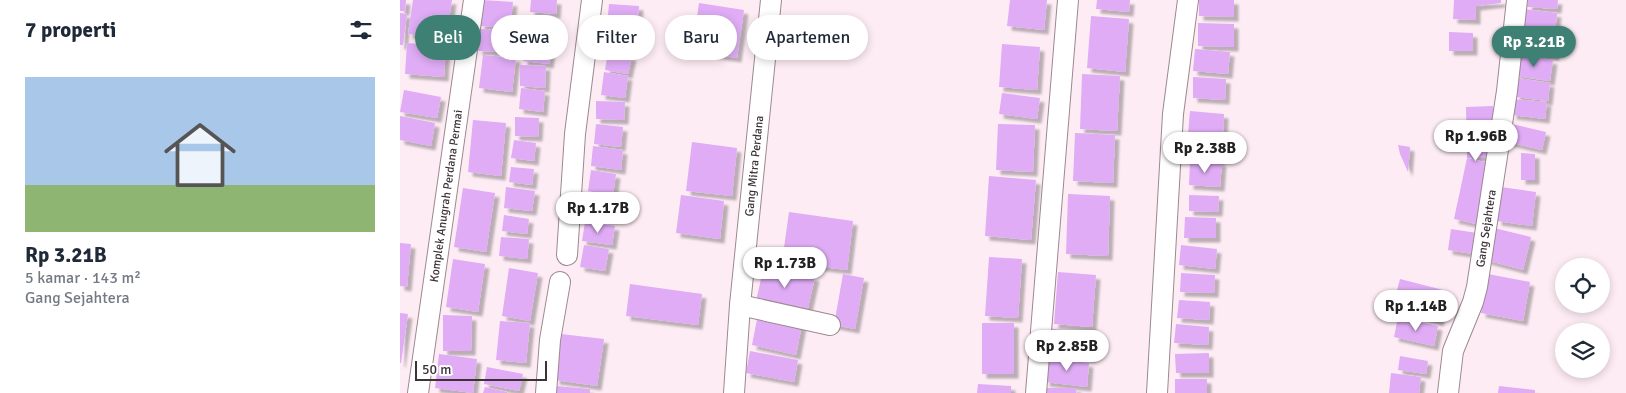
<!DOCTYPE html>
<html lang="id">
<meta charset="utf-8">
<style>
body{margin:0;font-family:Signika,sans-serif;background:#f6f6f7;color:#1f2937;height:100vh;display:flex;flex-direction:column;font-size:19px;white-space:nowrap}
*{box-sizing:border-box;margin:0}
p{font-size:16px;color:#747a83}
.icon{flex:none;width:28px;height:28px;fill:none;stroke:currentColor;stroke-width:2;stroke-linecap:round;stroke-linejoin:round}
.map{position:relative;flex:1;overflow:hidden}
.panel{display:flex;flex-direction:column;background:#fff;width:400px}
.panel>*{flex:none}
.banner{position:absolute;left:15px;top:15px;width:475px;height:45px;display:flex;gap:10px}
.buttons{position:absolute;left:1155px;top:258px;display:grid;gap:10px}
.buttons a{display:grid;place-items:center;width:55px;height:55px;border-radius:50%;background:#fff;box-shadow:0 2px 8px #0003;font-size:25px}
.scale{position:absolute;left:15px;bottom:12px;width:132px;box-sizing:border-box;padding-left:5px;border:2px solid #3b3336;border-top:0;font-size:14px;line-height:18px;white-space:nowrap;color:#3b3336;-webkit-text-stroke:4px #fff;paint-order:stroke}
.price{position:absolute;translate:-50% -42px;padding:0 11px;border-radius:18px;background:#fff;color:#222;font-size:16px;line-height:32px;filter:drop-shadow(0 1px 2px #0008)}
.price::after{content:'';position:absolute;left:50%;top:30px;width:15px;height:11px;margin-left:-8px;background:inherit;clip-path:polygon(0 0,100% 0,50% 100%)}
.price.selected{background:#3e8174;color:#fff}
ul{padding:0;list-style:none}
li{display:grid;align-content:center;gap:10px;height:265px;padding:0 25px}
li+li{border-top:1px solid #e0e1e3}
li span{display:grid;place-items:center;height:155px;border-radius:0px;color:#555}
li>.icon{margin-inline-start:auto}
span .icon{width:90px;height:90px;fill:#fffc;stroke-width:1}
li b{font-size:21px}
h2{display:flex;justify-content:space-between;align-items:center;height:60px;padding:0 25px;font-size:21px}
.chip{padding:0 18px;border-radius:22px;background:#fff;box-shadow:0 2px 8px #0003;font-size:18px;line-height:45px}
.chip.selected{background:#3e8174;color:#fff}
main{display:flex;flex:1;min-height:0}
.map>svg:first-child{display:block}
.building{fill:#dfacf5;filter:url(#shadow)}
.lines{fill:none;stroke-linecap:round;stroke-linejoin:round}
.street-casing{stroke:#9c8890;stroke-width:22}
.street{stroke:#fff;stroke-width:20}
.labels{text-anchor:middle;stroke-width:4;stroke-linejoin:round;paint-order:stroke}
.street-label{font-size:12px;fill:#3b3336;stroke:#fff}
</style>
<main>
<section class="panel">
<h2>7 properti<svg class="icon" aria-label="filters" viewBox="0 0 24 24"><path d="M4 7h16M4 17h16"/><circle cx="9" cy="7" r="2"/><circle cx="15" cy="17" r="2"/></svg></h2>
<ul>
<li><span style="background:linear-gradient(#a9c7e8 70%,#8fb573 0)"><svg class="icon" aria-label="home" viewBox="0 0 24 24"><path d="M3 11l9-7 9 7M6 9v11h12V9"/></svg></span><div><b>Rp 3.21B</b><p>5 kamar · 143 m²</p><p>Gang Sejahtera</p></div></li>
</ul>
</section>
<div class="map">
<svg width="1226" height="393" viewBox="0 0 1226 393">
<defs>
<filter id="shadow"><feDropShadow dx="4.5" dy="4.5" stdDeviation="1" flood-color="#0004"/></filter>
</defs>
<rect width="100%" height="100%" fill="#feecf4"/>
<path class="building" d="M0,0h6l-1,11h-5z
M13,0h39l-6,40 -38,-6z
M82,0l31,2 -3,26 -30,-2z
M131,0h26l-1,14 -26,-2z
M610,0h37l-3,30 -37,-4z
M697,0h33l-1,12 -33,-3z
M799,0h35v17l-35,-1z
M1054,0h47v3l-25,3v14l-23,-1z
M1128,0h30l-1,9 -30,-2z
M299,3l45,7 -7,48 -45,-7z
M209,4l30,2 -2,21 -30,-2z
M1124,9l33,4 -2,20 -34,-5z
M0,13l7,1 -4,31h-3z
M691,16l38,3 -4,53 -38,-4z
M129,19l25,3 -1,17 -26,-2z
M798,23l36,1v23l-36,-1z
M208,28l23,4 -3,16 -22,-3z
M79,29l30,1 -1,22 -30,-1z
M1049,32l24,1v18h-24z
M1130,34l25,1v21l-26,-1z
M125,40l27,3 -3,21 -26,-3z
M7,43l39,3 -2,31 -39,-3z
M602,44l38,3 -3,43 -38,-3z
M795,49l35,3 -2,22 -35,-3z
M208,51l24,5 -4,18 -23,-4z
M83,55l33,3 -4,34 -33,-4z
M1119,55l34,5 -3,21 -35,-5z
M120,65l26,1 -1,22 -25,-2z
M204,72l24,4 -3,22 -24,-3z
M682,74l38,2 -3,55 -37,-2z
M793,77l33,2 -1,21 -32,-2z
M1117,78l33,5 -2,18 -33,-4z
M121,88l24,3 -2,21 -24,-3z
M4,90l37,7 -4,21 -37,-6z
M602,93l38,5 -3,21 -38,-5z
M1113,99l34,3 -2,17 -33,-4z
M196,101l29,1 -1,18 -28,-1z
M1093,106l1,52h-27l22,5 -13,61 -22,-5 13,-61 -1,-51z
M790,111l34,3 -1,23 -35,-3z
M0,116l35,7 -4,23 -31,-6z
M115,117l24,1 -1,19 -23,-1z
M73,120l33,3 -5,53 -33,-4z
M196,124l27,3 -2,20 -27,-3z
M598,124l37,1 -2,47 -37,-2z
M1112,124l34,8 -4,18 -34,-8z
M675,133l40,2 -2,48 -40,-2z
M114,140l22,3 -2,18 -23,-3z
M789,140l33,3 -2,18 -32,-3z
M292,142l45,6 -5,48 -46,-5z
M998,145l12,2 -2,25 -8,-18z
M193,146l30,4 -2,20 -30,-4z
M1121,153l14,1v26h-14z
M790,161l32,1 -2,25 -31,-2z
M111,167l23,2 -2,16 -23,-3z
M191,170l25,4 -3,21 -25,-4z
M589,176l47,4 -5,60 -46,-4z
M106,187l29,4 -3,20 -28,-3z
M1101,187l35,5 -4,34 -35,-5z
M63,188l32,5 -9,59 -32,-5z
M668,194l42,2 -2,60 -42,-2z
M281,195l43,6 -4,38 -44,-6z
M789,195l30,1 -1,16 -29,-1z
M184,201h27v18h-27z
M389,212l64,9 -6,49 -65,-8z
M104,215l25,4 -2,15 -25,-3z
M785,217l31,1v20h-32z
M185,222l30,4 -3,19 -30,-4z
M1094,228l37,9 -8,33 -37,-10z
M1051,229l26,4 -4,21 -25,-4z
M101,237l28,2 -2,20 -28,-3z
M0,243l11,1 -4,43 -7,-1z
M184,245l25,4 -4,22 -25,-4z
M781,245l36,4 -2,20 -36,-4z
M589,257l33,2 -4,59 -33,-2z
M53,259l32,5 -7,48 -32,-5z
M364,266l51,11 -8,35 -51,-11z
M109,268l29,5 -8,48 -28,-5z
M658,272l38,3 -4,52 -38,-3z
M781,273l34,2 -1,18 -34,-1z
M443,274l21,4 -9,51 -21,-4z
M1088,274l42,8 -7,39 -42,-8z
M1000,279l47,12 -8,31 -47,-13z
M230,284l72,10 -4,31 -72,-9z
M779,300l31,2 -1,18 -32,-2z
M0,313l8,1 -7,49h-1z
M358,314l44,10 -6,31 -44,-10z
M43,315l29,1 -1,35h-28z
M998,317l40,9 -4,20 -40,-9z
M100,321l30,2 -4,40 -30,-3z
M582,323h32v51h-32z
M776,324l33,3 -1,18 -34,-2z
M651,329l43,3 -2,26 -43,-3z
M161,334l43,5 -7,47 -42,-6z
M350,351l48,9 -4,22 -48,-9z
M809,353v20h-33l-1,-19z
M39,354l38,5 -4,34 -38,-5z
M1000,356l28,5 -2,13 -28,-4z
M647,358l42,5 -2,24 -42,-5z
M87,367l36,7 -4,17 -35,-7z
M991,373l30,4 -2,16h-30z
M775,379h32v14h-32z
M578,384l33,2v7h-34z
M156,386l34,3v4h-34z
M1099,386l36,4v3h-37z
M85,387l22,5v1h-24z
M644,388h33l-1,5h-32z"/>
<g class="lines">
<g class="street-casing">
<g id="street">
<path d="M167,255l8,-121 17,-134"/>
<path d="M340,305l90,20"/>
<path id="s1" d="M18,393l56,-393"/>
<path d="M146,393l4,-53 10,-58"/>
<path id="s2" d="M334,393l6,-88 31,-305"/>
<path d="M636,393l32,-393"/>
<path d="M757,393l16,-279 15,-114"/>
<path id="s3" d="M1048,393l5,-42 20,-49 4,-15 30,-196 10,-91"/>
</g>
</g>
<use href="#street" class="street"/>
</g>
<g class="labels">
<g class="street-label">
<text dy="4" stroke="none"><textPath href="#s2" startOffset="228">Gang Mitra Perdana</textPath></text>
<text dy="4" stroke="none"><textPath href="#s1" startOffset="199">Komplek Anugrah Perdana Permai</textPath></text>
<text dy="4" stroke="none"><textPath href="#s3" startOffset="170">Gang Sejahtera</textPath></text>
</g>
</g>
</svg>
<div class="buttons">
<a><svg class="icon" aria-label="locate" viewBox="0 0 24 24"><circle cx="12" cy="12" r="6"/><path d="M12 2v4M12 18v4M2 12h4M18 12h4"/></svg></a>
<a><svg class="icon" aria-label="layers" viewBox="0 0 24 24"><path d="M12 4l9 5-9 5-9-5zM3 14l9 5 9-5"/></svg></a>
</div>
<div class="scale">50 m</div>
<b class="price selected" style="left:1134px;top:68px">Rp 3.21B</b>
<b class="price" style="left:1076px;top:162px">Rp 1.96B</b>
<b class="price" style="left:805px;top:174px">Rp 2.38B</b>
<b class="price" style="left:198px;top:234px">Rp 1.17B</b>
<b class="price" style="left:385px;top:289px">Rp 1.73B</b>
<b class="price" style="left:1016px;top:332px">Rp 1.14B</b>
<b class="price" style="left:667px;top:372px">Rp 2.85B</b>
<div class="banner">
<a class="chip selected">Beli</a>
<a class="chip">Sewa</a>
<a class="chip">Filter</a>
<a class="chip">Baru</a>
<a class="chip">Apartemen</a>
</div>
</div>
</main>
